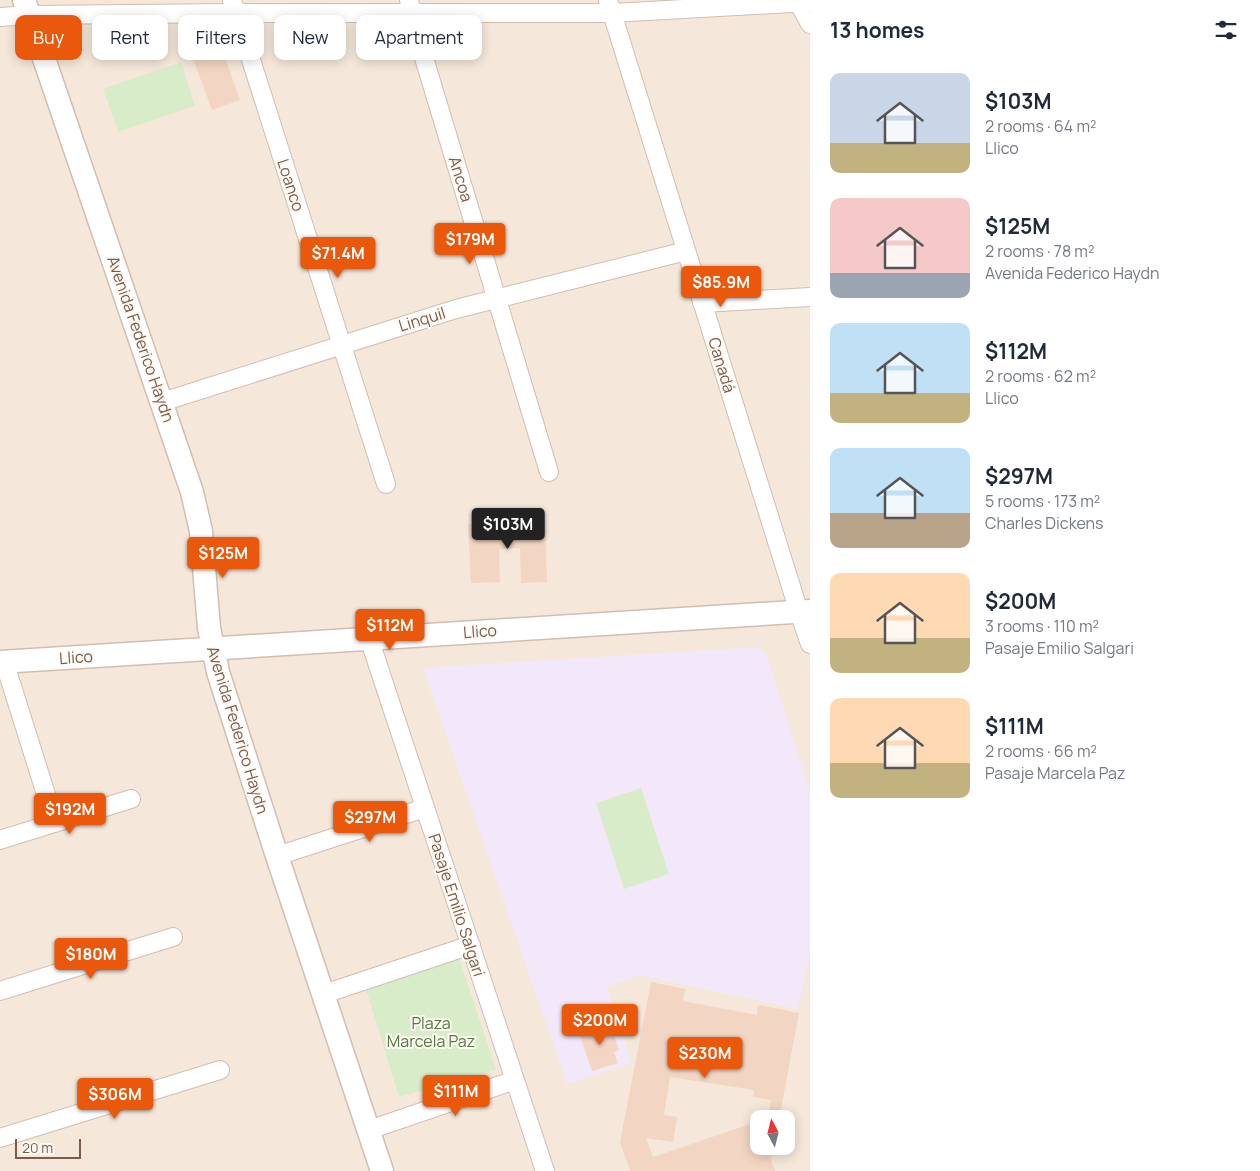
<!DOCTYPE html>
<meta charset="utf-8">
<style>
body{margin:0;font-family:Manrope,sans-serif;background:#f6f6f7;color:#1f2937;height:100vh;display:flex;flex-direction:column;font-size:19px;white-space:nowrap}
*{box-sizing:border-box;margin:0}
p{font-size:16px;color:#747a83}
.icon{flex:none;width:28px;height:28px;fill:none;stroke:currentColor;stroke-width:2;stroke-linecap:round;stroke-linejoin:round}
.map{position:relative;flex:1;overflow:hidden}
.side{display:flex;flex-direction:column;background:#fff;width:450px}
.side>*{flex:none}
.top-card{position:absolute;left:15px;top:15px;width:475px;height:45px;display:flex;gap:10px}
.needle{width:32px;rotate:353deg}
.fabs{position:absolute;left:750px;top:1110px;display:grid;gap:10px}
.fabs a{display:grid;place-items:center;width:45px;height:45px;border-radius:10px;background:#fff;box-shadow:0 2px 12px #0003;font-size:25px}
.scale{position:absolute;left:15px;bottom:12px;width:66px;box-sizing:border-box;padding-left:5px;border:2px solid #7a5c4d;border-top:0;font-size:14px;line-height:18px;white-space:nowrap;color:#7a5c4d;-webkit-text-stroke:4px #fffaf3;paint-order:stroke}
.price{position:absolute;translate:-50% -42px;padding:0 11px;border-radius:5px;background:#ea580c;color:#fff;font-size:16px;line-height:32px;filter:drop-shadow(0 1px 2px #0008)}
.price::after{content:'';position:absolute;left:50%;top:30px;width:15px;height:11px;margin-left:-8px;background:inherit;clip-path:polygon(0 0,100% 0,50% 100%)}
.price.on{background:#222;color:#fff}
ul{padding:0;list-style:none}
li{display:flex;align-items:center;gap:15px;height:125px;padding:0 20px}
li span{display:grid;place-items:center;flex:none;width:140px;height:100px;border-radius:10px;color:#555}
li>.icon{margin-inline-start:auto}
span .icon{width:60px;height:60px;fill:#fffc;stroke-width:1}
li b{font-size:21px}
h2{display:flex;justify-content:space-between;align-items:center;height:60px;padding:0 20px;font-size:21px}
.chip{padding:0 18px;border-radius:10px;background:#fff;box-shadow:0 2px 12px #0003;font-size:18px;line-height:45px}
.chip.on{background:#ea580c;color:#fff}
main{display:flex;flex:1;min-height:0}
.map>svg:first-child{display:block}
.residential{fill:#f5e8da;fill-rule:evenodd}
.education{fill:#f3e8fa}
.green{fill:#d8ecc9}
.building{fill:#f3d5c3}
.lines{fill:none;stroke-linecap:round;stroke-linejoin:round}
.minor-casing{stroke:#d1beb0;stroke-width:20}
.tertiary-casing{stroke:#d1beb0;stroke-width:25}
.minor{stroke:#fff;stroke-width:18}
.tertiary{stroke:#fff;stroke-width:22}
.labels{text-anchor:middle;stroke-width:4;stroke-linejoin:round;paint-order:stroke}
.street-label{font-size:16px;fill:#7a5c4d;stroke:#fffaf3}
.park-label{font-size:16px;fill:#537a41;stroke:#fffaf3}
</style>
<main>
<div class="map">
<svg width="810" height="1171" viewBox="0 0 810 1171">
<rect width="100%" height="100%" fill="#fdf6ec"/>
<path class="residential" d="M0,0h810v1171h-810zM759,1119h27v27h-27z"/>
<path class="education" d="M758,647l8,6 44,140v159l-12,57 -159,-34 -32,12 25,76 -65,21 -144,-416z"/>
<path class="green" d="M181,62l14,44 -77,26 -15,-43z
M641,788l28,86 -45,15 -28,-86z
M459,957l37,113 -97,27 -34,-111z"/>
<path class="building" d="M189,48l33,1 18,51 -28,10z
M545,521l2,61 -26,1 -1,-35 -21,1 1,33 -29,1 -3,-59z
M651,982l34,7 -2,12 74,14 1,-10 41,8 -20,106h-11l3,-19 -18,-3 1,-7 -84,-13 -6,38 13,2 -4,25 -27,-4 7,19 106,-36v25h14l-2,14 4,11h-145l-10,-29z
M610,1022l9,28 -5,2 4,11 -26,8 -13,-38z"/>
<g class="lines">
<g class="minor-casing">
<path id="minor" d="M232,0l154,484
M409,0l12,48 128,424
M608,0l191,612 11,32
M797,0l13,24
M0,17l30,-2 206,-2h376l198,-11
M702,303l108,-6
M162,402l294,-93 230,-58
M369,638l176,533
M4,661l51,162
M0,840l131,-41
M277,856l148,-48
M0,991l173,-54
M324,994l147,-49
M369,1130l146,-50
M0,1138l220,-68"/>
</g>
<g class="tertiary-casing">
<path id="tertiary" d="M24,0l168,492 9,39 8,97 9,44 59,184 105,315
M0,662l810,-51"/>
</g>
<use href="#minor" class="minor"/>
<use href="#tertiary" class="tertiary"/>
</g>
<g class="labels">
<g class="street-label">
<text transform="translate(461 179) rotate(73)" y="6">Ancoa</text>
<text transform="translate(291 185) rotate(72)" y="6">Loanco</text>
<text transform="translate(422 319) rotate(-17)" y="6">Linquil</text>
<text transform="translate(141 339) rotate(71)" y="6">Avenida Federico Haydn</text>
<text transform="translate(722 365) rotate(73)" y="6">Canadá</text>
<text transform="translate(480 631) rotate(-4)" y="6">Llico</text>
<text transform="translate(76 657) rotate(-4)" y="6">Llico</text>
<text transform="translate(238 730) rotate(73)" y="6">Avenida Federico Haydn</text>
<text transform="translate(457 905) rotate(72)" y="6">Pasaje Emilio Salgari</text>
</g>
<g class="park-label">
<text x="431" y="1029">Plaza<tspan x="431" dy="18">Marcela Paz</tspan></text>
</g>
</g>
</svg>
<div class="fabs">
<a><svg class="needle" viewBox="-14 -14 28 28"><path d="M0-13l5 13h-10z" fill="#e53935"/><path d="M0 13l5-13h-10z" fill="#747a83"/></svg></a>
</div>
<div class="scale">20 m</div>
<b class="price" style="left:470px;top:265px">$179M</b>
<b class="price" style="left:338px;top:279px">$71.4M</b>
<b class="price" style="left:721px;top:308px">$85.9M</b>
<b class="price on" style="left:508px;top:550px">$103M</b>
<b class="price" style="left:223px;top:579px">$125M</b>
<b class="price" style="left:390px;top:651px">$112M</b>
<b class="price" style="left:70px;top:835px">$192M</b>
<b class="price" style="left:370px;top:843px">$297M</b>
<b class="price" style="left:91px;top:980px">$180M</b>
<b class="price" style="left:600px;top:1046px">$200M</b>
<b class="price" style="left:705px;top:1079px">$230M</b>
<b class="price" style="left:456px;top:1117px">$111M</b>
<b class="price" style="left:115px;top:1120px">$306M</b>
<div class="top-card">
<a class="chip on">Buy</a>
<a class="chip">Rent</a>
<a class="chip">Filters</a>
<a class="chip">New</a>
<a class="chip">Apartment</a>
</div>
</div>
<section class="side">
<h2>13 homes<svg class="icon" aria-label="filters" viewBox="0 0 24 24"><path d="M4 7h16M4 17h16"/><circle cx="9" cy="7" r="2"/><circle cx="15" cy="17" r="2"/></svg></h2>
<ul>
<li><span style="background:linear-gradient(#c9d6e8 70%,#c2b280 0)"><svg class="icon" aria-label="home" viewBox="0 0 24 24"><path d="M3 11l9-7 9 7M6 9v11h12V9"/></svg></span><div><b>$103M</b><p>2 rooms · 64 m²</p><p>Llico</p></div></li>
<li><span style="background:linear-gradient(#f6c9c9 75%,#9aa5b1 0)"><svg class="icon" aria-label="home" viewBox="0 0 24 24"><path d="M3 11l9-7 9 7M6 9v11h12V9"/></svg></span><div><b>$125M</b><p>2 rooms · 78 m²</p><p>Avenida Federico Haydn</p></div></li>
<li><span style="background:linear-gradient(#bfe0f5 70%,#c2b280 0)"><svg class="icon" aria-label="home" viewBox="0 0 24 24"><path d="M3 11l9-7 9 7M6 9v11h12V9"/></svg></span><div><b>$112M</b><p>2 rooms · 62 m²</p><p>Llico</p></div></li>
<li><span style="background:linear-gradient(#bfe0f5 65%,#b9a48a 0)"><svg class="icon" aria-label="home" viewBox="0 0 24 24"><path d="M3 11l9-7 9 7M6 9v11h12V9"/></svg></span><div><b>$297M</b><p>5 rooms · 173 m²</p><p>Charles Dickens</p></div></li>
<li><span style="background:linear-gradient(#ffd9b3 65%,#c2b280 0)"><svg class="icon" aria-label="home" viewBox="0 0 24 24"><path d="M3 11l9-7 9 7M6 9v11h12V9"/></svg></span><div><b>$200M</b><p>3 rooms · 110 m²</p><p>Pasaje Emilio Salgari</p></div></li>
<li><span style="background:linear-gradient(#ffd9b3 65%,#c2b280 0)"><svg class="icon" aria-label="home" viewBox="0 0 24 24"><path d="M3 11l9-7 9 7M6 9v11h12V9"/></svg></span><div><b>$111M</b><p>2 rooms · 66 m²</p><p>Pasaje Marcela Paz</p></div></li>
</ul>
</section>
</main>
